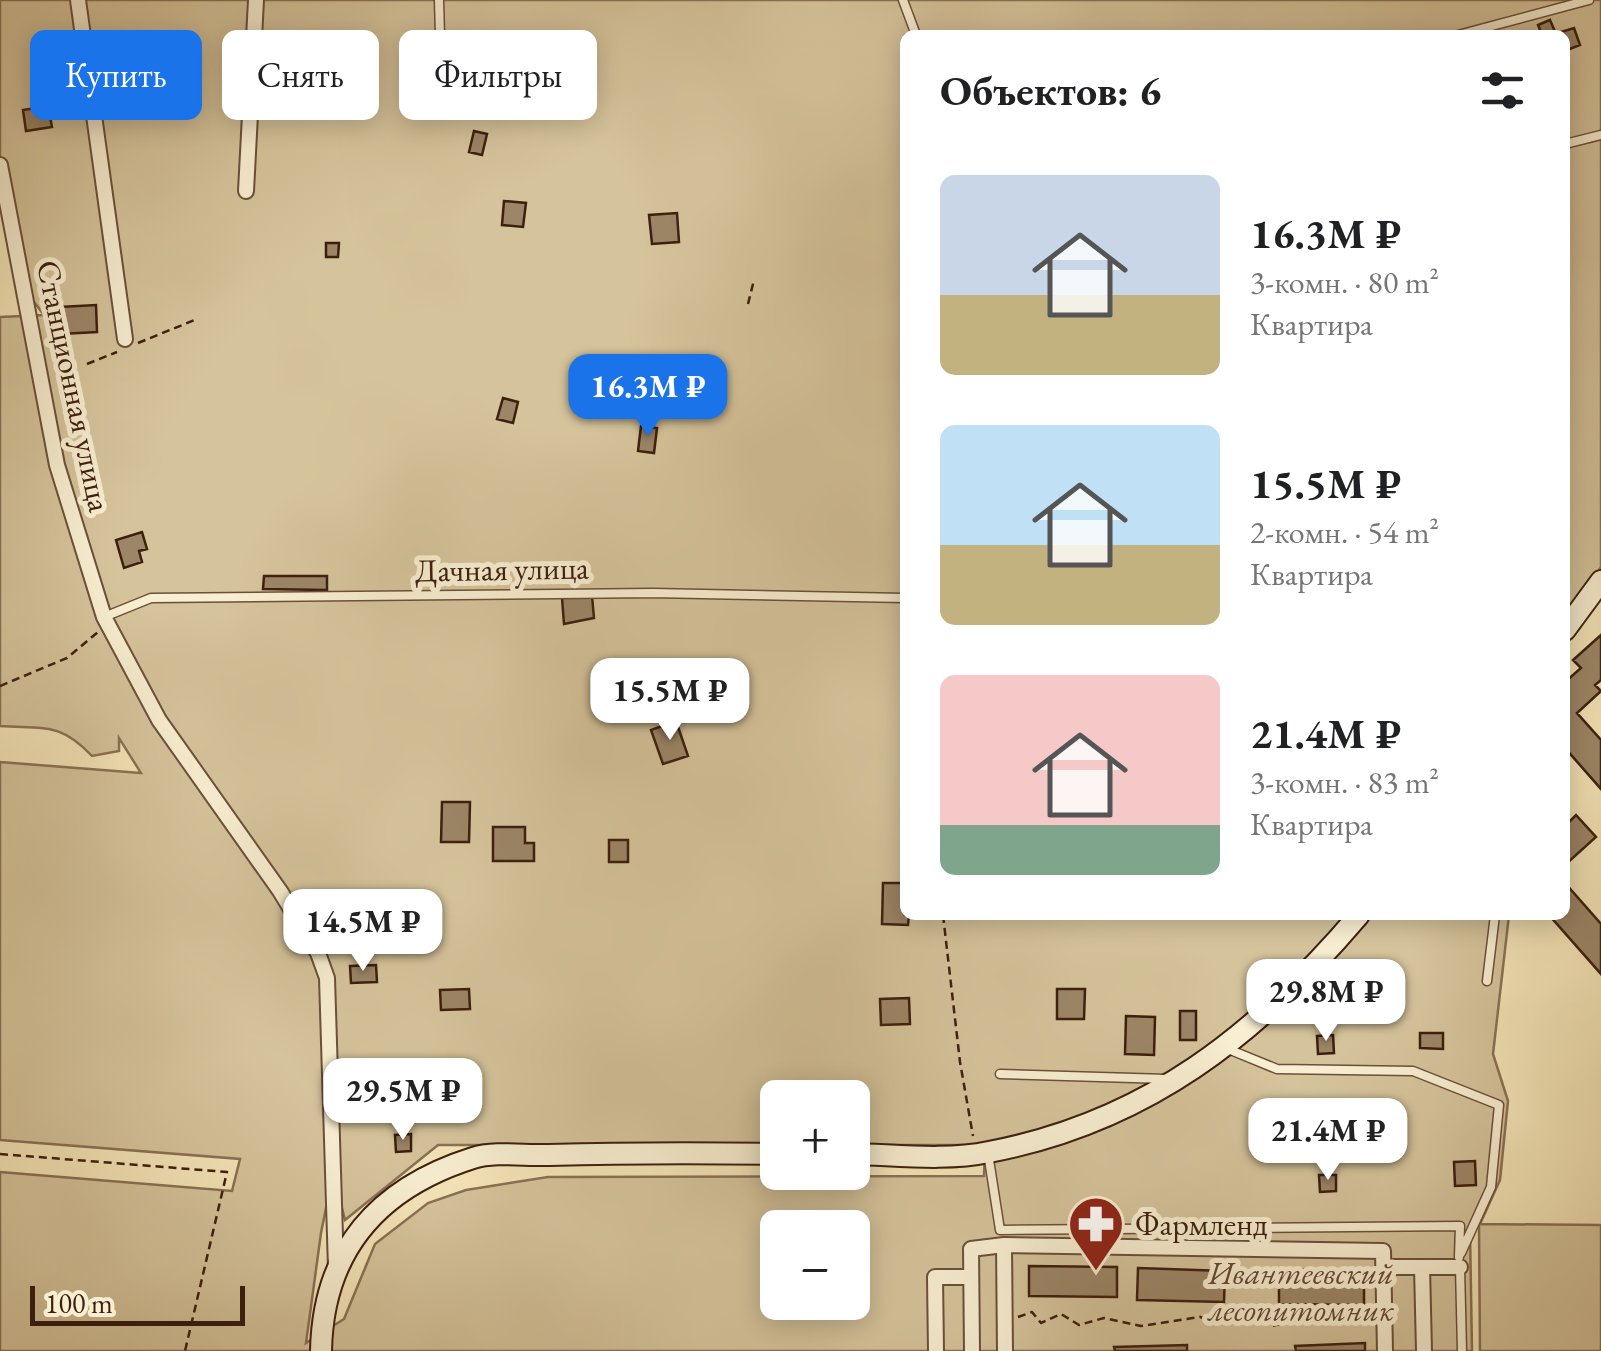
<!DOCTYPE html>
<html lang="ru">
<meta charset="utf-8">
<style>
body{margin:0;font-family:"EB Garamond",serif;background:#f6f6f6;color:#202124;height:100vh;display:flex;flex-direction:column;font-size:38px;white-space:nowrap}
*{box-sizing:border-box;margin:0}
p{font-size:32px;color:#757577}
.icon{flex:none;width:55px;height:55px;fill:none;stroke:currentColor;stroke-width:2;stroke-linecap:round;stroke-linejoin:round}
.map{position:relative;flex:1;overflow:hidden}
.drawer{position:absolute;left:900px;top:30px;width:670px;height:890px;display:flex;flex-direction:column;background:#fff;border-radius:15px;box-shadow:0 5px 25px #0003}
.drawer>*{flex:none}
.hud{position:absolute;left:30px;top:30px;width:720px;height:90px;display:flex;gap:20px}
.buttons{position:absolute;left:760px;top:1080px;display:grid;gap:20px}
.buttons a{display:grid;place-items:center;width:110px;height:110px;border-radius:15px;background:#fff;box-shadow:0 5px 25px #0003;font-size:50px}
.scale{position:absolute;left:30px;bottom:25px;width:215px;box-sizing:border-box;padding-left:10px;border:5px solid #3d1f0f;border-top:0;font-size:28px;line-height:35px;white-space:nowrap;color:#3d1f0f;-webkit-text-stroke:8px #f8eed1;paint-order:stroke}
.price{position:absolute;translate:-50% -85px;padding:0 22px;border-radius:20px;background:#fff;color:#222;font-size:32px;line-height:65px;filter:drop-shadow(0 2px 5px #0008)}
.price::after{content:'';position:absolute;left:50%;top:60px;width:30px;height:22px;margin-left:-15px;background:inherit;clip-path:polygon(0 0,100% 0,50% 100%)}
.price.current{background:#1a73e8;color:#fff}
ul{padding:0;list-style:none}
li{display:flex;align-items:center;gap:30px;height:250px;padding:0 40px}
li span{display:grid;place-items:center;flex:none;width:280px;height:200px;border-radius:15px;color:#555}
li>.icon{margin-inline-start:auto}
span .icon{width:120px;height:120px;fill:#fffc;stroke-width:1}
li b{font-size:42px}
h2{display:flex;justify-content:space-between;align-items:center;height:120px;padding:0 40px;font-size:42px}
.pill{padding:0 35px;border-radius:15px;background:#fff;box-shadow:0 5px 25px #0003;font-size:35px;line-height:90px}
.pill.current{background:#1a73e8;color:#fff}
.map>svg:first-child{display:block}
.green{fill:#d5c39b;stroke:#897155;stroke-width:2.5;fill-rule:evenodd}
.building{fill:#9c8667;stroke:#3d1f0f;stroke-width:2.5}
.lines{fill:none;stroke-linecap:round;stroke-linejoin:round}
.service-casing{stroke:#6b5039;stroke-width:11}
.minor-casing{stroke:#6b5039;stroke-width:18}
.secondary-casing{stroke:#3d1f0f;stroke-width:24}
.path{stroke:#3d1f0f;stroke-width:2.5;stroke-dasharray:8 5;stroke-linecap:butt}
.service{stroke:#f8eed1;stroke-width:8}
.minor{stroke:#f8eed1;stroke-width:14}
.secondary{stroke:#f8eed1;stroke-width:20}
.labels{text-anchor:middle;stroke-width:10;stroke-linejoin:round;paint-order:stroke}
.street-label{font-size:32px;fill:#3d1f0f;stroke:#f8eed1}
.poi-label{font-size:32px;fill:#3d1f0f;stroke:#f8eed1;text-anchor:start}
.park-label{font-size:32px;font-style:italic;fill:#634832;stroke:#f8eed1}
</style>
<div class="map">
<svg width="1601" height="1351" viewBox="0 0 1601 1351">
<rect width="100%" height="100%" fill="#f4e5b8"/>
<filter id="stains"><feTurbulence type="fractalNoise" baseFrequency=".002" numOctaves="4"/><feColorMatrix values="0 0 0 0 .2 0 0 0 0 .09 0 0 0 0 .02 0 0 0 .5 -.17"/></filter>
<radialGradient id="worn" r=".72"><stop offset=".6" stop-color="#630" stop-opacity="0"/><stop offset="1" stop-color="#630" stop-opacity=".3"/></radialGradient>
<path class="green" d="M0,0h1601v567l-36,57v-589h-660v880h604l-16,139 15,47 -8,79 -20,44 121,1v126h-121l-1,-126 -9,5 2,121h-1472v-179l232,19 8,-32 -240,-19v-378l141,11 -22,-35v13l-27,5c-32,-34 -48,-27 -92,-30v-409l44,-2 -28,-37 -16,-84zM778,1098h74l1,47h132l-1,31 -436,1 -82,13 -38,13 -53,41 -31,75 -38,24 15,-110 12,-60 12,47 93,-75h339zM778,1228h74v74h-74z"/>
<path class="building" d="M1550,20l6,14 -14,1 -4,-10z
M1574,28l6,17 -13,5 -2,-15 -4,-3z
M286,53l38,3 -3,31 -37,-3z
M48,106l4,21 -26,4 -3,-21z
M474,131l13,3 -5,21 -13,-3z
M504,201l22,2 -3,24 -21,-2z
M677,213l2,29 -27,2 -3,-29z
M326,243h13l-1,14h-12z
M96,305l1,27 -36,2 -1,-27z
M503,398l15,4 -5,21 -16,-4z
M641,426l16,2 -3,25 -16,-2z
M142,532l5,17 -8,2 3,11 -18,6 -8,-28z
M264,576h63v14l-64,-1z
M592,596l2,22 -30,6 -2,-26z
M1601,635v45l-6,5 6,6 -24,22 24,27v49l-36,-41v-66l16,-14 -8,-8z
M676,721l12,35 -25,8 -12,-34z
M442,802h28l-1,40h-28z
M1576,815l20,22 -31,28v-39z
M493,827h32v16h9v18h-41z
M609,840h19v22h-19z
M883,883h22v32h4l-1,10 -26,-1z
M1565,883l36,41v50l-52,-59h16z
M376,965l1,17 -26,1 -1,-17z
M469,989l1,20 -29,1 -1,-20z
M1057,989h28l-1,30h-27z
M909,998l1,26 -29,1 -1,-26z
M1180,1011h16v29h-16z
M1126,1016l29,1 -1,38 -29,-1z
M1420,1033h23v16l-23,-1z
M1333,1035l1,18 -16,1 -1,-18z
M372,1062v16l-27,1v-16z
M345,1089h13l1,9h-14z
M382,1104l1,14h-17l-1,-13z
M411,1134v17l-15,1 -1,-17z
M1475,1161l1,24 -21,1 -1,-24z
M1319,1175h17v16l-16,1z
M1029,1266l88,1v30l-88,-1z
M1138,1268l87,3 -1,31 -87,-2z
M1279,1269l85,2v34l-85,-1z
M1365,1343v8h-69l-1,-5z
M1187,1345v6h-72l-1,-4z"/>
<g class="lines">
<g class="service-casing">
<path id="service" d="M439,0l1,35
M903,0l13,35
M1458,35l131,-35
M1565,144l36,-9
M104,617l47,-19 502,-5 252,5
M1487,981l8,-66
M1228,1049l49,20 136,2 86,34 -8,82 -30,66
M1000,1074l167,5
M988,1153l12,77 460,-4 -1,31
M1460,1267l2,84"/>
</g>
<g class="minor-casing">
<path id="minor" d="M78,0l47,339
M0,165l57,300 47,152 55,103 121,171 38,62 9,25 9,290
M246,191l10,-191
M1383,1267h77
M1422,1267l2,84
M936,1351l-1,-74h36
M972,1351l-1,-102 33,-4
M1005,1351l-1,-106 379,6 2,100"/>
</g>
<g class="secondary-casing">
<path id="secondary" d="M1565,630l36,-49
M852,1154c45,1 94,7 137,-2 158,-30 268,-117 370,-237
M321,1351c2,-101 57,-163 152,-193 22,-7 53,-2 76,-3 76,-2 152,-2 229,-1"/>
</g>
<path class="path" d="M748,304l6,-24
M138,343l59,-24
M87,364l30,-12
M0,686l67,-28 31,-26
M943,915l17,147 13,74
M0,1154l227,18 -42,179
M1018,1317l14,-5 9,11 20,-9 18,11 25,-7 37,8 59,-9 28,7 31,-7 13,9 38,-10 18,6 31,-7 10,4"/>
<use href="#service" class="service"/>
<use href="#minor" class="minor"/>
<use href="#secondary" class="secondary"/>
</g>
<defs>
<g id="pharmacy-pin" transform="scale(2.875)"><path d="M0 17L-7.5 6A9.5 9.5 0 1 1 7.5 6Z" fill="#8f2418" stroke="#f8eed1"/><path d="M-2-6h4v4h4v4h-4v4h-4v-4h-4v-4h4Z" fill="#fff"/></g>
</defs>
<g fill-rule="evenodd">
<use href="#pharmacy-pin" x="1096" y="1224"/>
</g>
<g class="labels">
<g class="street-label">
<text transform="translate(74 386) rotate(78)" y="11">Станционная улица</text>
<text transform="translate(502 569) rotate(-1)" y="11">Дачная улица</text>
</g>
<g class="poi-label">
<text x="1135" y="1235">Фармленд</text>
</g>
<g class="park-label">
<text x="1301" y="1284">Ивантеевский<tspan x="1301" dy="37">лесопитомник</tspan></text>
</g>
</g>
<rect width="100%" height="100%" filter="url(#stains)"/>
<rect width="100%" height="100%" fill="url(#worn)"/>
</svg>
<div class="buttons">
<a>+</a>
<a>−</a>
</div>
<div class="scale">100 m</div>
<b class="price current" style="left:648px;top:439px">16.3M ₽</b>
<b class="price" style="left:670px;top:743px">15.5M ₽</b>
<b class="price" style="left:363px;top:974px">14.5M ₽</b>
<b class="price" style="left:1326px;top:1044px">29.8M ₽</b>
<b class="price" style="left:403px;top:1143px">29.5M ₽</b>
<b class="price" style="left:1328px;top:1183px">21.4M ₽</b>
<div class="hud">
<a class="pill current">Купить</a>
<a class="pill">Снять</a>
<a class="pill">Фильтры</a>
</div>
<section class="drawer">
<h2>Объектов: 6<svg class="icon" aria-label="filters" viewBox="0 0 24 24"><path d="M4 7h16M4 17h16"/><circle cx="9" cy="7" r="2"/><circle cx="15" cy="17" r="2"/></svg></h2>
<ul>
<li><span style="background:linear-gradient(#c9d6e8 60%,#c2b280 0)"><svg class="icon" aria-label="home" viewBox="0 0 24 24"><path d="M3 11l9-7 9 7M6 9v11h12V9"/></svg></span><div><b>16.3M ₽</b><p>3-комн. · 80 m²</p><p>Квартира</p></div></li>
<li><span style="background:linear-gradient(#bfe0f5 60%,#c2b280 0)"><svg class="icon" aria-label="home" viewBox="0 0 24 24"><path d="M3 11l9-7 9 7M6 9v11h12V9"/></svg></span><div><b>15.5M ₽</b><p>2-комн. · 54 m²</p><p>Квартира</p></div></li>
<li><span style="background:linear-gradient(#f6c9c9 75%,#7fa58c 0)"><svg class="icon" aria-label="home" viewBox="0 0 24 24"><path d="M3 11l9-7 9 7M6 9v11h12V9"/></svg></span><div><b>21.4M ₽</b><p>3-комн. · 83 m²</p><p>Квартира</p></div></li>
</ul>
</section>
</div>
